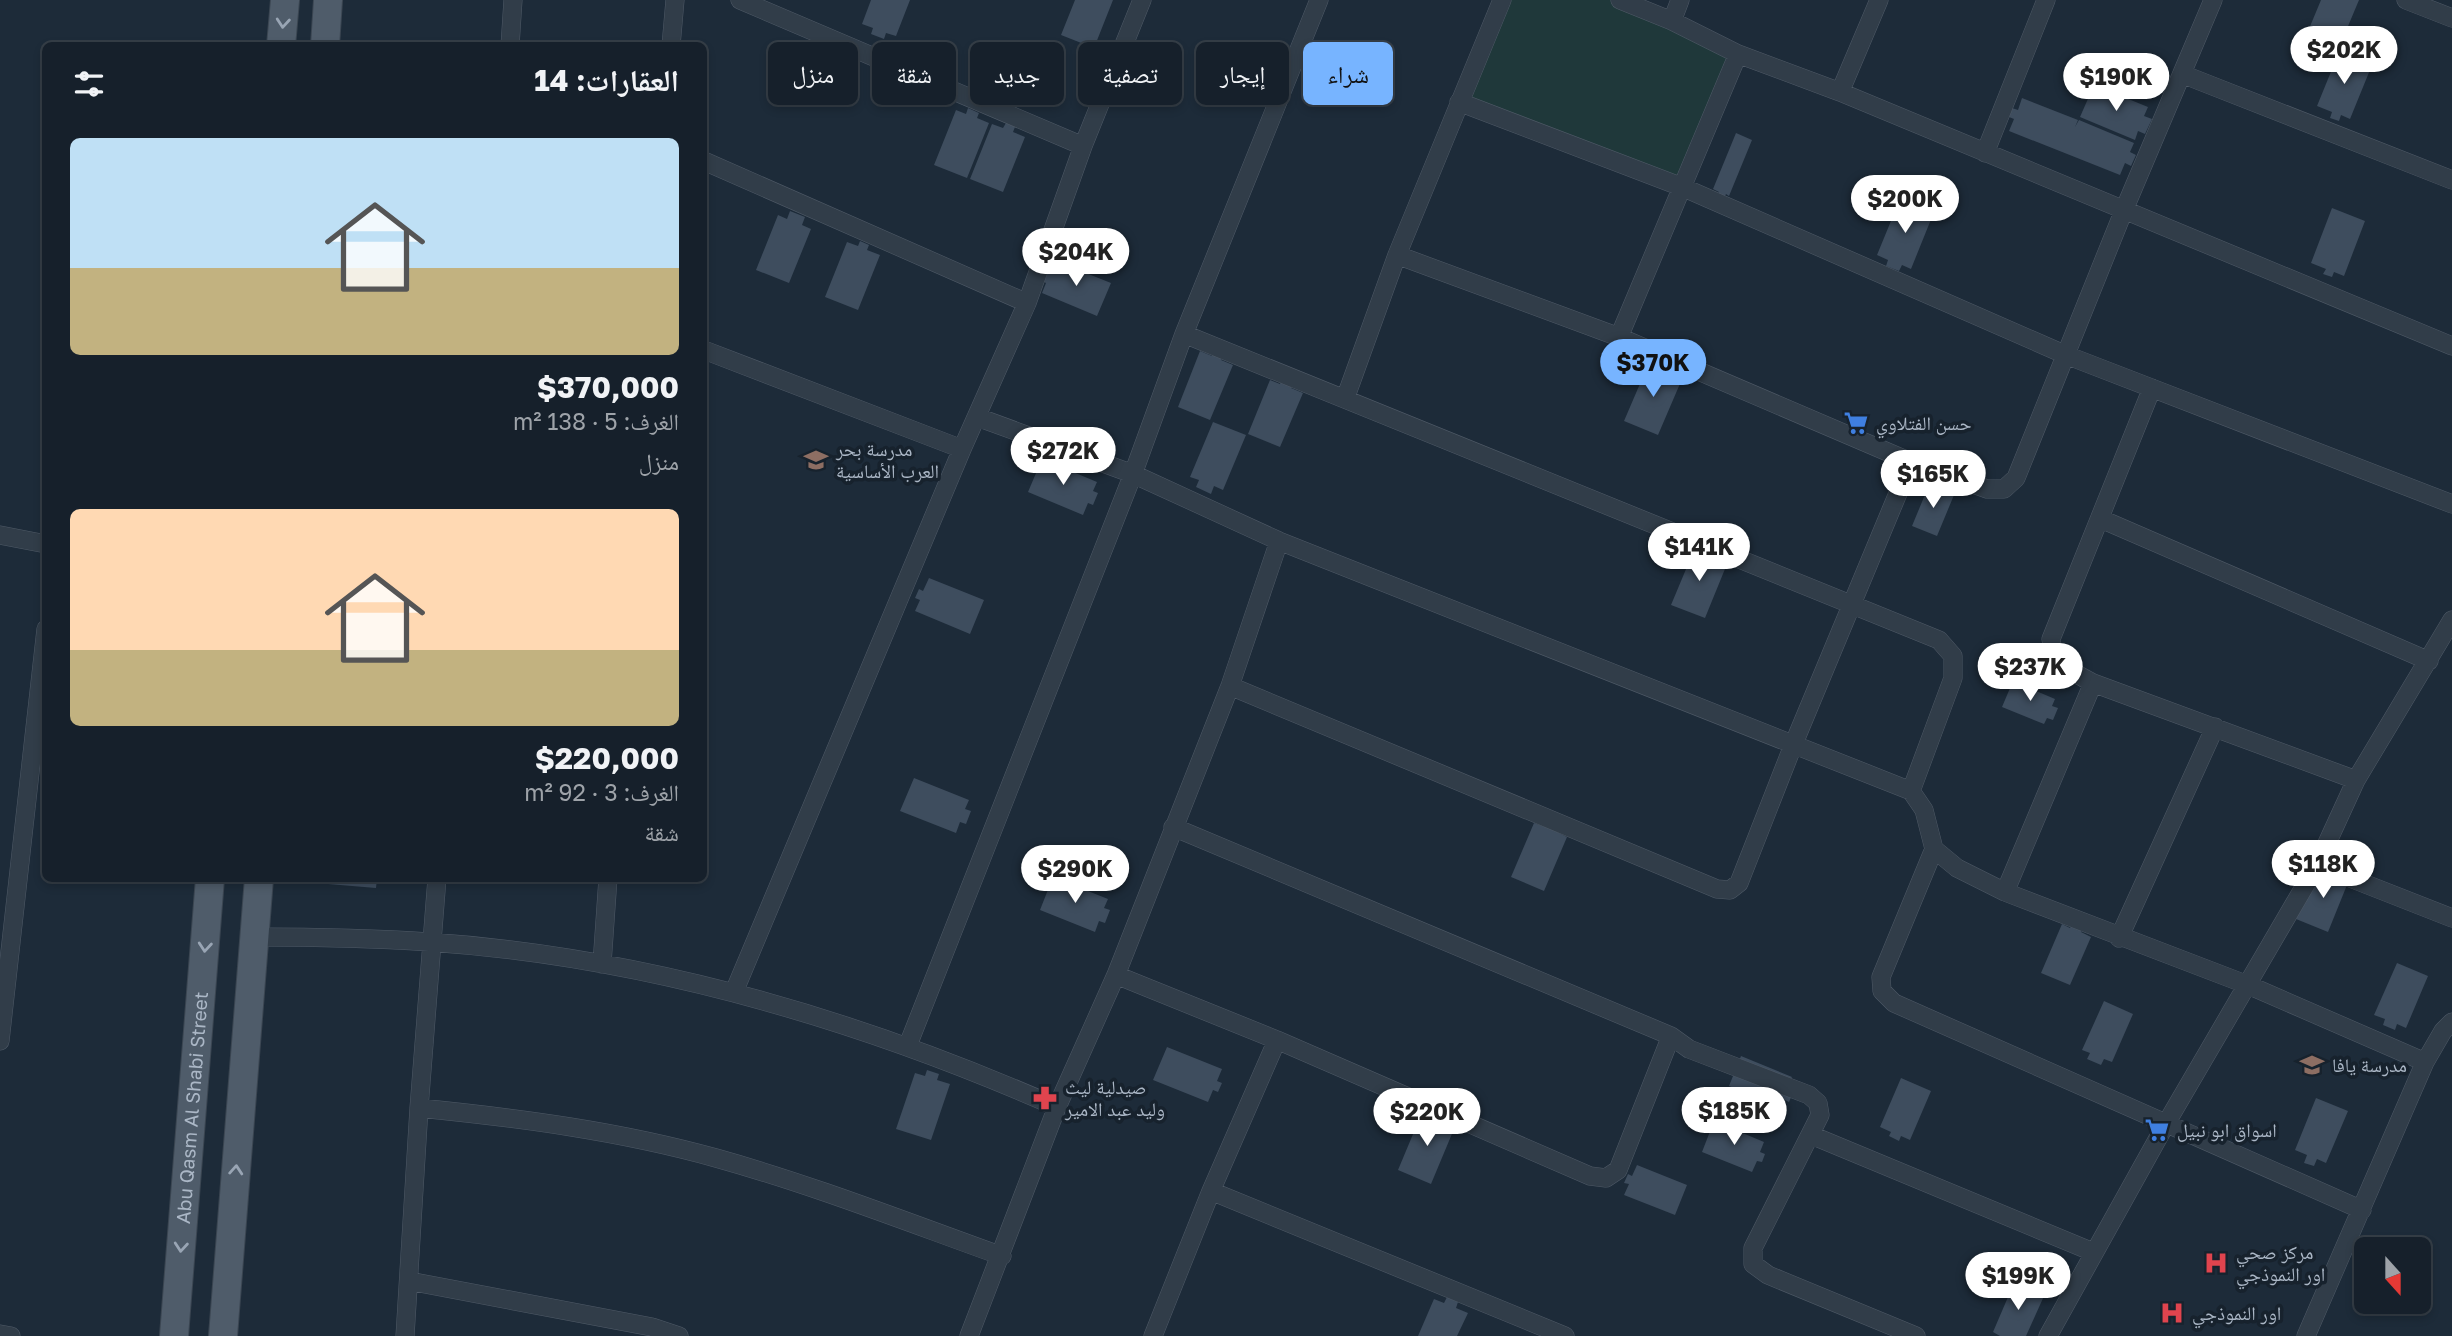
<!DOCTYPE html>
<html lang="ar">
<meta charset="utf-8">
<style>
body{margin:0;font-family:"Golos Text","Noto Naskh Arabic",sans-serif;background:#1f2833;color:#f1f3f6;direction:rtl;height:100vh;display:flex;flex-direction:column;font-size:26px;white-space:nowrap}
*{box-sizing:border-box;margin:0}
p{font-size:23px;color:#9ea3a9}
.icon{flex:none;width:38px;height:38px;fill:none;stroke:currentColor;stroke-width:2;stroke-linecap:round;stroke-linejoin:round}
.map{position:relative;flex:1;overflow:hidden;direction:ltr}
.side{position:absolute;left:42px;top:42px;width:665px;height:840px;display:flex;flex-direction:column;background:#16202b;border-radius:10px;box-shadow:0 4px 10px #0003,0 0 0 2px #353e47;direction:rtl}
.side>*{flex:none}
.top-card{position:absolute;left:728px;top:42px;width:665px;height:63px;direction:rtl;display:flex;gap:14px}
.needle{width:46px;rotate:159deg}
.tools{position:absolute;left:2354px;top:1237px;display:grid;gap:14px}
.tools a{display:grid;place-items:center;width:77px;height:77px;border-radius:10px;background:#16202b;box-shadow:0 4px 10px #0003,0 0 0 2px #353e47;font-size:35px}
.price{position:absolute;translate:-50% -60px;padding:0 16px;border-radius:24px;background:#fff;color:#222;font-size:23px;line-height:46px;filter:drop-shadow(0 2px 4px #0008)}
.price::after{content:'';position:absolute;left:50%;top:42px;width:21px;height:16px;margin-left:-10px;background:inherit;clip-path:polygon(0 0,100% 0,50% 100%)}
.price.active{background:#77b4ff;color:#111}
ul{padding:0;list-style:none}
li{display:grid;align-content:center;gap:14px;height:371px;padding:0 28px}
li span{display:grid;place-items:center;height:217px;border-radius:10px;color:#555}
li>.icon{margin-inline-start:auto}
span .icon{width:126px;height:126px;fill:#fffc;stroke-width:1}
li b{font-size:30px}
h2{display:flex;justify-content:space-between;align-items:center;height:84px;padding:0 28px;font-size:30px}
.tag{padding:0 24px;border-radius:10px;background:#16202b;box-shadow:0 4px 10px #0003,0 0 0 2px #353e47;font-size:24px;line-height:63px}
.tag.active{background:#77b4ff;color:#111}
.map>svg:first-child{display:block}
.green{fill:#1f383a}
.building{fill:#3e4d5e}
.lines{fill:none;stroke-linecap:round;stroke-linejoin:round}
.street-casing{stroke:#4f5a67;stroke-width:19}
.primary-casing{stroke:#3b4652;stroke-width:30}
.street{stroke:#313d49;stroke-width:18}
.primary{stroke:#4f5c6a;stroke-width:28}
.oneway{stroke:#99a5b4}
.labels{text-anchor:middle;stroke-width:7;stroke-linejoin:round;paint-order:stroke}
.poi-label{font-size:19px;fill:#abb7c6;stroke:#17222d;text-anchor:start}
.street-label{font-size:19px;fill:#abb7c6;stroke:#17222d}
</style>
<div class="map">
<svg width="2452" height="1336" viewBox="0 0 2452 1336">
<rect width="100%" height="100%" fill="#1d2b39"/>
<path class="green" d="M1502,0h111l125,54 -56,133 -223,-85z"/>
<path class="building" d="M871,0h39l-14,36 -10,-3 -2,6 -13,-5 2,-6 -11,-4z
M1075,0h38l-19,48 -33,-13z
M2321,0h38l-21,50 -32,-14z
M2339,52l33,13 -22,54 -9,-4 -2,6 -9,-3 2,-6 -15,-6z
M2094,85l54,22 -4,9 8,3 -7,15 -7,-3 -3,9 -55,-23z
M2022,98l56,22 -3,7 4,-7 55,23 -4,9 6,3 -5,11 -6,-3 -5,12 -111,-44 5,-12 -5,-2 3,-9 6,2z
M968,108l11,5 -2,5 12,5 -22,55 -33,-13 22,-55 10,4z
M1006,123l9,4 -2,5 12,5 -22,55 -33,-13 22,-55 11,4z
M1736,133l16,7 -23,56 -3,-2 -2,4 -7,-3 2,-3 -6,-3z
M1900,199l34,13 -23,57 -9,-4 -3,6 -13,-5 2,-6 -11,-5z
M2332,208l33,13 -21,55 -10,-4 -2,5 -9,-3 3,-5 -15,-6z
M790,211l15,6 -3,8 9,4 -22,54 -33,-13 22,-55 9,4z
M860,241l9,4 -2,5 13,5 -22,55 -33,-13 22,-55 11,4z
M1056,261l55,22 -14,33 -55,-23 4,-10 -4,-2 3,-10 6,2z
M1200,351l12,5 2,-5 9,4 -2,5 12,5 -23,55 -32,-13z
M1662,364l9,4 -2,5 13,6 -24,56 -34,-14 24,-56 11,5z
M1282,378l12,4 -3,6 12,5 -23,54 -32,-13 22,-54 10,4z
M1213,422l33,13 -23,55 -9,-4 -3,8 -15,-7 3,-7 -9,-3z
M1042,459l55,23 -4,9 5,2 -5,12 -5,-2 -5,12 -55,-23z
M1938,484l9,3 -2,4 9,4 -17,41 -25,-10 17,-41 7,3z
M1694,550l22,3 -1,6 12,5 -22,54 -34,-13z
M929,578l55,22 -14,34 -55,-23 5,-11 -5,-2 4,-9 4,2z
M2013,681l42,18 -3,7 6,2 -5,12 -6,-2 -3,6 -42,-17z
M914,778l55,22 -4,9 6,2 -5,13 -6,-2 -4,11 -56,-22z
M1547,822l10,4 -2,5 12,6 -23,54 -33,-14 23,-54 11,4z
M2318,867l31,13 -21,52 -32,-13z
M1053,877l55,22 -4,9 6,2 -5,13 -6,-2 -4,11 -55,-22z
M317,878h60l-1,10 -60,-5z
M2073,923l9,5 -1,4 10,5 -21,48 -29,-12 21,-49 8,4z
M2397,963l31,13 -22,52 -9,-4 -2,6 -12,-5 2,-6 -11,-4z
M2104,1001l29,13 -21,48 -8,-3 -3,6 -14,-6 3,-6 -8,-3z
M1167,1047l55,22 -5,12 5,2 -4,9 -5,-2 -5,12 -55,-22z
M1741,1056l51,21 -4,8 7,3 -6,14 -6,-3 -4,8 -50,-21z
M927,1070l12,4 -2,6 13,4 -19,56 -35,-11 19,-56 10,3z
M1901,1078l30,13 -21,49 -9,-4 -2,5 -10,-5 2,-4 -11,-5z
M2316,1098l32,13 -22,52 -9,-4 -3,7 -10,-3 3,-8 -12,-5z
M1433,1112l16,7 -3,6 8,4 -23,55 -33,-14 23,-55 9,4z
M1714,1121l50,21 -4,10 5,2 -3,8 -5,-1 -5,11 -50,-20z
M1637,1165l50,20 -12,30 -51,-20 5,-11 -5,-1 4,-9 4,2z
M2014,1283l30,13 -18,40h-26l-7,-4z
M1447,1297l11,5 -2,6 12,5 -11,23h-39l16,-37 10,4z"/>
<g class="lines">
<g class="street-casing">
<path id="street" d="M740,0l343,146
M1620,0l52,21 66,33 102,38 612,254
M2406,0l46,18
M1672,21l8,-21
M510,46l3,-46
M671,46l4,-46
M2182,74l270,106
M1840,92l39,-92
M1459,102l223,85 384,168 386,149
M1985,153l61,-153
M704,161l323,142
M1397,255l222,82 292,125 76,27h17l12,-11 108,-268 89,-210
M1184,334l755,306 14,16v22l-42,113
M1619,337l119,-283
M704,350l258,99
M2152,388l-101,251c2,26 21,32 42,44l263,97
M1345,399l52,-144 105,-255
M977,417l156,57 146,67 632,250 13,19 10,39 -53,128 1,14 12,12 468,207
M2101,519l328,142
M0,535l46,9
M1230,686l487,203 13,1 9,-7 55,-140 117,-281
M1173,827l498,209 18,13 120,46 9,8 2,12 -67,133v16l15,11 148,61
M1934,849l23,19 48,24 243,93 177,77
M2317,865l135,53
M2005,892l88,-209
M254,937c58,0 117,1 175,5 219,15 428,77 628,165
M2119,938l96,-211
M602,964l6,-86
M1116,975l161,65 313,136 16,2 12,-8 53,-134
M734,992l228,-543 65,-146 56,-157 59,-146
M0,1041l46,-412
M908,1045l225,-571 51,-140 135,-334
M419,1108c100,10 200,23 297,50 97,27 191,64 286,98
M1811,1135l282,117
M1211,1191l354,145
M409,1281l243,46 27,9
M0,1334l11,2
M405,1336l14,-228 18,-230
M969,1336l88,-229 59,-132 114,-289 49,-145
M1153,1336l58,-145 66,-151
M2048,1336l119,-214 150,-257 39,-85 96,-160
M2306,1336l119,-274 18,-31 9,-9"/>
</g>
<g class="primary-casing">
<g id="primary">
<path d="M281,46l4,-46"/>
<path d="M325,46l3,-46"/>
<path id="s1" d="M174,1336l36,-458"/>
<path d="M223,1336l36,-458"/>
</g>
</g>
<use href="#street" class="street"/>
<use href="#primary" class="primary"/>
</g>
<defs><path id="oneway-chevron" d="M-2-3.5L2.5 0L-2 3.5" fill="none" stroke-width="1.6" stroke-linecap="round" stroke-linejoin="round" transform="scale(1.75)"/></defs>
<g class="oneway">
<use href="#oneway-chevron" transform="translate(283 23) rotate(95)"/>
<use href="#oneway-chevron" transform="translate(205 947) rotate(95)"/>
<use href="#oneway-chevron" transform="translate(236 1170) rotate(-86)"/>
<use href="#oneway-chevron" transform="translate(181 1247) rotate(95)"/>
</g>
<defs>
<g id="supermarket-bare" transform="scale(1.89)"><path d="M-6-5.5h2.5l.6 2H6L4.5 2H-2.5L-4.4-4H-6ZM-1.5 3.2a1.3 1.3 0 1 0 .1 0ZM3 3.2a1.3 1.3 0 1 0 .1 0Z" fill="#3f7fe0" stroke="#17222d" stroke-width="2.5" paint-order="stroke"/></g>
<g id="school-bare" transform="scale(1.89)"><path d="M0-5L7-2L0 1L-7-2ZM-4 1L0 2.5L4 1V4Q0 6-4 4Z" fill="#8d6e63" stroke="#17222d" stroke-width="2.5" paint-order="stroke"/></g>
<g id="pharmacy-bare" transform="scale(1.89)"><path d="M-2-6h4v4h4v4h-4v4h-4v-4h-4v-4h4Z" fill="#e0444e" stroke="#17222d" stroke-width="2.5" paint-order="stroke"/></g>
<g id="hospital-bare" transform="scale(1.89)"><path d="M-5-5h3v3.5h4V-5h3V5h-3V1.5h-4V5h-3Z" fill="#e0444e" stroke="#17222d" stroke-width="2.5" paint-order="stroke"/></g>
</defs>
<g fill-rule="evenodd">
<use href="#supermarket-bare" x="1856" y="423"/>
<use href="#school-bare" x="816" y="460"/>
<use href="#school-bare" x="2312" y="1065"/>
<use href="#pharmacy-bare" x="1045" y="1098"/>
<use href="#supermarket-bare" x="2157" y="1130"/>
<use href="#hospital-bare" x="2216" y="1263"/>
<use href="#hospital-bare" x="2172" y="1313"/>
</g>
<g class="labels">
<g class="poi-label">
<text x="1876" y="430">حسن الفتلاوي</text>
<text x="836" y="456">مدرسة بحر<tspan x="836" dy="22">العرب الأساسية</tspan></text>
<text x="2332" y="1072">مدرسة يافا</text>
<text x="1065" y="1094">صيدلية ليث<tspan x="1065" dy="22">وليد عبد الامير</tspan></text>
<text x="2177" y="1137">اسواق ابو نبيل</text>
<text x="2236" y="1259">مركز صحي<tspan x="2236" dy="22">اور النموذجي</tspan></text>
<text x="2192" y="1320">اور النموذجي</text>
</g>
<g class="street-label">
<text dy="7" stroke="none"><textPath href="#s1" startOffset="229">Abu Qasm Al Shabi Street</textPath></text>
</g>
</g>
</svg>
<div class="tools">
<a><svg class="needle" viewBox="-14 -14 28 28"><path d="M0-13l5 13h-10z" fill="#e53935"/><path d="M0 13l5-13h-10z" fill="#9ea3a9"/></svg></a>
</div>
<b class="price" style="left:2344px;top:86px">$202K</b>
<b class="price" style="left:2116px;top:113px">$190K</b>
<b class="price" style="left:1905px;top:235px">$200K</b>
<b class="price" style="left:1076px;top:288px">$204K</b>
<b class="price active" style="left:1653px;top:399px">$370K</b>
<b class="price" style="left:1063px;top:487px">$272K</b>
<b class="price" style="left:1933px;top:510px">$165K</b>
<b class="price" style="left:1699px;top:583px">$141K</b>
<b class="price" style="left:2030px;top:703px">$237K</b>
<b class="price" style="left:2323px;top:900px">$118K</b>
<b class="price" style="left:1075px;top:905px">$290K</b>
<b class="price" style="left:1734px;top:1147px">$185K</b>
<b class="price" style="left:1427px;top:1148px">$220K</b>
<b class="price" style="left:2018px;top:1312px">$199K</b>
<div class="top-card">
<a class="tag active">شراء</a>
<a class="tag">إيجار</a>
<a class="tag">تصفية</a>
<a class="tag">جديد</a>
<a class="tag">شقة</a>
<a class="tag">منزل</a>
</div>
<section class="side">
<h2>العقارات: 14<svg class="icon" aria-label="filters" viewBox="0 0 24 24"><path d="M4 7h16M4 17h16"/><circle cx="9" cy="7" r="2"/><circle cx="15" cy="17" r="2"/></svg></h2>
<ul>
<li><span style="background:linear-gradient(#bfe0f5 60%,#c2b280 0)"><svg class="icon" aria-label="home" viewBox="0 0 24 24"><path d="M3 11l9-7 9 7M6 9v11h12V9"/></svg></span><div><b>$370,000</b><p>الغرف: 5 · 138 m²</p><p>منزل</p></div></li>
<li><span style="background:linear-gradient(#ffd9b3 65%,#c2b280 0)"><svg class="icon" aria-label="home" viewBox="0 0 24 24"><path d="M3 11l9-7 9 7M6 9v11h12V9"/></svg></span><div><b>$220,000</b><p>الغرف: 3 · 92 m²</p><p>شقة</p></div></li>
</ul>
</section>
</div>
